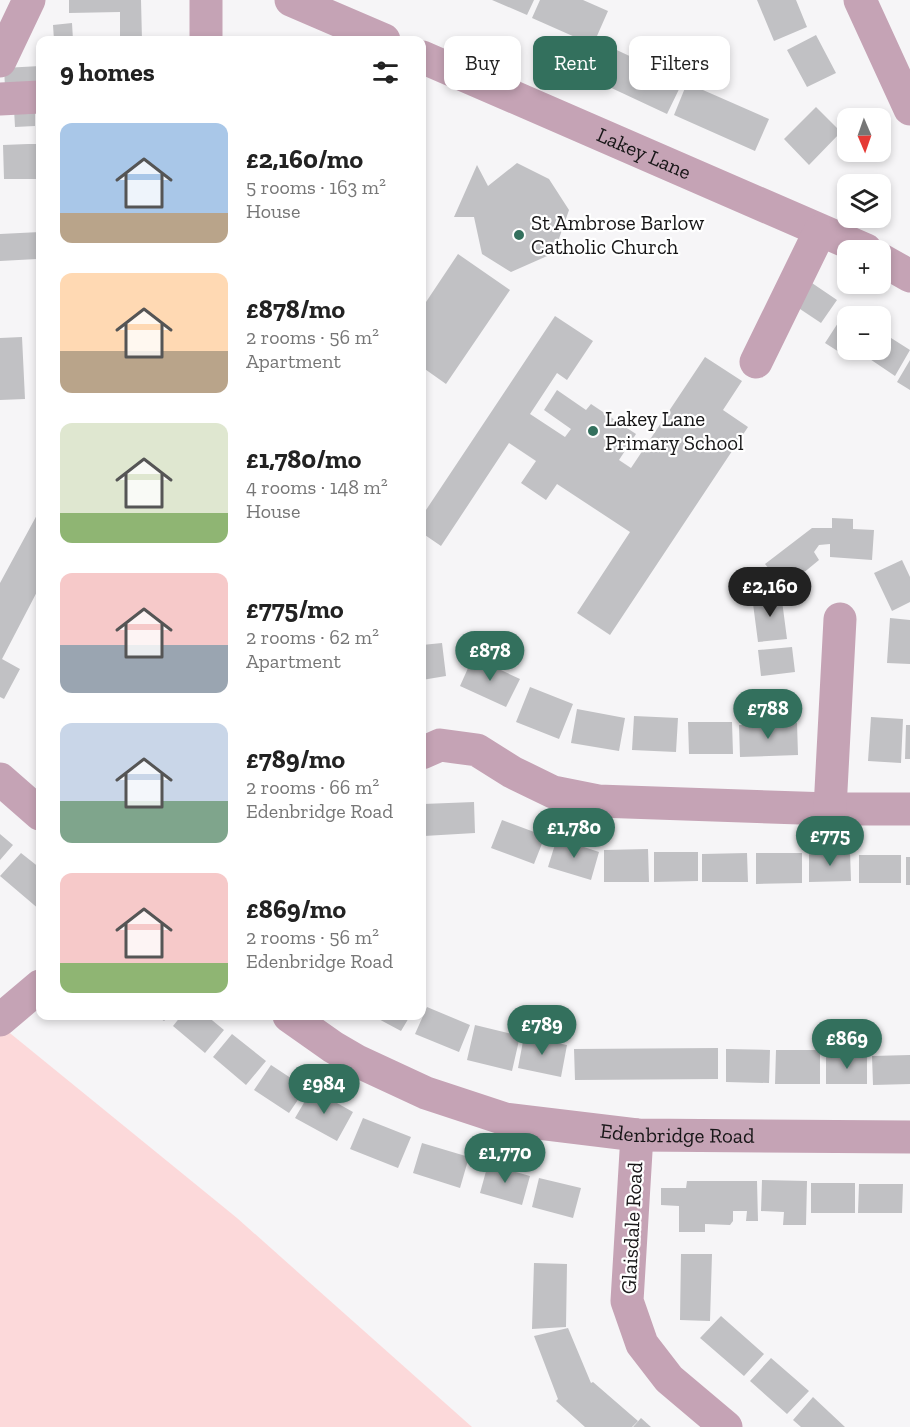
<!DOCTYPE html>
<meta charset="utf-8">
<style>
body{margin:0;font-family:"Zilla Slab",serif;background:#f6f6f6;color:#222;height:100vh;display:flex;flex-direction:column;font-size:22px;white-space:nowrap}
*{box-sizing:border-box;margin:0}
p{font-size:20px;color:#767676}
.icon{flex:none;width:33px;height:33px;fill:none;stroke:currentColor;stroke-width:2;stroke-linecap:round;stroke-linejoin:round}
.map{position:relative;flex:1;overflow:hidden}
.drawer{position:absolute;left:36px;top:36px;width:390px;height:984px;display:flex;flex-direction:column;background:#fff;border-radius:12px;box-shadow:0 3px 9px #0003}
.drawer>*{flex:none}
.hud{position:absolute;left:444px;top:36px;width:375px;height:54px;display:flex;gap:12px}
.needle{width:39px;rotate:178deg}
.controls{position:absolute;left:837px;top:108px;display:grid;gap:12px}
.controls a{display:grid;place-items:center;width:54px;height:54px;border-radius:12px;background:#fff;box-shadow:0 3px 9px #0003;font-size:30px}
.price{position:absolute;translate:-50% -51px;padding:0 14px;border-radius:21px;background:#33705d;color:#fff;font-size:20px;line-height:39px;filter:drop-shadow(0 2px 3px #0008)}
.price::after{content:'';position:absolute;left:50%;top:36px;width:18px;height:14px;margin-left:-9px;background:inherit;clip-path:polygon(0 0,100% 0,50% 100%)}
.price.on{background:#222;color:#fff}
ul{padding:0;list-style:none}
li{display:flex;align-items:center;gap:18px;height:150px;padding:0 24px}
li span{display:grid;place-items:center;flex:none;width:168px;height:120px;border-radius:12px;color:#555}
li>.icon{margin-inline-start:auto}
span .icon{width:72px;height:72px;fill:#fffc;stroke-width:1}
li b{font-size:26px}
h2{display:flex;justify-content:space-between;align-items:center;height:72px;padding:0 24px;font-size:26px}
.chip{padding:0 21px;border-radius:12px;background:#fff;box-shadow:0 3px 9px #0003;font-size:21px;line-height:54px}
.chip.on{background:#33705d;color:#fff}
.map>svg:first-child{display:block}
.green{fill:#fcd9da}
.building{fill:#c1c1c4}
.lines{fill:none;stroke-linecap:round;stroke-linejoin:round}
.minor{stroke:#c5a3b5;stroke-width:33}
.poi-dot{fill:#33705d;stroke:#fff;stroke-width:2}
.labels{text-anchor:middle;stroke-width:4.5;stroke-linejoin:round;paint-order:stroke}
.street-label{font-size:21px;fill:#171617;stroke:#fff}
.poi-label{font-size:21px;fill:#171617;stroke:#fff;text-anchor:start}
</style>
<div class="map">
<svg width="910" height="1427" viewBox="0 0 910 1427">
<rect width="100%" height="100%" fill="#f6f5f7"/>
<path class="green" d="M0,1025l237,193 235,209h-472z"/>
<path class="building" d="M69,0h72l1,40h-22v-28l-51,1z
M492,0h42l-7,15z
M540,0h43l25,11 -15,34 -61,-27z
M757,0h39l11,27 -33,14z
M72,23l1,17h-19l-1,-15z
M816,35l20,38 -29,14 -20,-37z
M606,45l77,36 -16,33 -77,-36z
M40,66v19l-35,2 -1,-19z
M687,83l82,36 -14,32 -81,-36z
M816,107l25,25 -32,33 -25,-26z
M35,108v18l-20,1 -1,-18z
M28,144h12v35h-36l-1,-34z
M517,163l32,16 20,31 -15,43 -43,19 -29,-18 -8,-37h-20l23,-52 11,21z
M40,232v62h-1l-2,-35 -37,2v-27z
M458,254l52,36 -64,94 -24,-17v-59z
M809,281l28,19 -16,23 -27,-18z
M849,306l16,10h-17v34h4l-5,7 -22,-14z
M555,316l38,25 -26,39 -10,-7 -27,41 35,23 6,-8 -27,-19 13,-20 29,20 5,-6 45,30 -17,26 12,8 74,-111 37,24 -19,29 25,17 -138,208 -33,-22 53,-81 -73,-48 -11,16 -25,-17 15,-22 -27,-18 -68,103 -19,-13v-17z
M880,331l30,19 -15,26 -37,-25 22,-1z
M22,337l3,62 -25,1v-62z
M910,360v30l-13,-8z
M38,513l2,1v72l-38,73 18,10 -16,30 -4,-2v-114z
M832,518l21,1v10l21,1 -2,30 -42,-3v-13l-11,1 -5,7 5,8 -34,28 -20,-24 47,-36h20z
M902,560l8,17v25l-18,9 -18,-38z
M781,593l6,46 -29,3 -6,-46z
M890,618l20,2v44l-23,-1z
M442,643l4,33 -24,4v-35z
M792,647l3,25 -34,4 -3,-26z
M473,657l47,22 -14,28 -46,-21z
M530,687l43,17 -14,35 -43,-17z
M577,709l48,9 -6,33 -48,-8z
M634,716l44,2 -2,34 -44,-2z
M871,717l32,2 -2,44 -33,-2z
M688,722h44l1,32h-44z
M797,723l1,32 -58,2 -1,-32z
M906,725h4v34h-5z
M474,802l1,31 -51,3 -1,-32z
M502,820l43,16 -11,28 -43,-16z
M0,834l13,11 -13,15z
M557,838l42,14 -8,28 -43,-13z
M648,849l1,33h-45v-32z
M850,851l1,30 -42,1v-30z
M654,852h44v29l-44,1z
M21,853l19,15v42l-40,-34z
M747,853l1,29h-46v-28z
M756,853h46v30l-46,1z
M859,855h42v28h-42z
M906,857h4v28h-4z
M427,1007l43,18 -11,27 -44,-18z
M157,1016h12l-5,5z
M181,1016h26l17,14 -19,23 -32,-27z
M373,1016h37l-9,15z
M475,1025l45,11 -8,35 -45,-11z
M232,1034l34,27 -20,24 -33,-28z
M524,1036l43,9 -6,32 -43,-9z
M718,1048v31l-143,1 -1,-31z
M726,1049l44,1 -1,33 -43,-1z
M776,1050h44v34h-45z
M910,1055v29l-37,1 -1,-29z
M867,1056v28h-41v-27z
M271,1065l35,23 -17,25 -35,-23z
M312,1089l41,23 -16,29 -42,-23z
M363,1118l48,19 -13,31 -48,-19z
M422,1143l47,14 -9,31 -47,-15z
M488,1164l42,12 -8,29 -42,-12z
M539,1178l42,10 -8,30 -41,-11z
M762,1180l45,1 -1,44h-23l1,-13 -23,-1z
M687,1181h70l1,40h-12l1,-10h-14v10l-3,4 -25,-1v8h-26v-26l-18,-1v-17h25z
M811,1183h44v30h-44z
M859,1184h44l-1,29h-44z
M681,1254h31l-2,67 -30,-1z
M534,1263l33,1 -1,63 -34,2z
M721,1316l43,38 -20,22 -44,-38z
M568,1328l23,55 2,-1 45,39 -6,6h-47l-29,-26 2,-2 -24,-63z
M771,1358l38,33 -22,23 -37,-33z
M813,1397l32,30h-44l-8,-7z
M641,1418l10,9h-18z"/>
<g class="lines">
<g class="minor">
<path d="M291,0l93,40"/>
<path d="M860,0l50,109"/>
<path d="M206,40v-40"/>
<path id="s1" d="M422,57l444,193"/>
<path d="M0,61l29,-61"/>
<path d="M0,99l40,-2"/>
<path d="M880,259l30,17"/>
<path d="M756,362l64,-131"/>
<path d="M422,753l18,-8 37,5 35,22 41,20 45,9 232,8h80"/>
<path d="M0,779l40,35"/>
<path d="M830,809l10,-190"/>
<path id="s2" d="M289,1016l44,31 24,14 69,32 79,26 132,16 273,2"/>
<path d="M0,1020l40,-34"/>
<path d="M637,1135l-10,166 15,43 27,35 57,48"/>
</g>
</g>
<g class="poi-dot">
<circle cx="519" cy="235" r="6"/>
<circle cx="593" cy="431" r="6"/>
</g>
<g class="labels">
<g class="street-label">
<text dy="7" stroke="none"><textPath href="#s1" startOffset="242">Lakey Lane</textPath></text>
<text dy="7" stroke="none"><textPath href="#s2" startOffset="414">Edenbridge Road</textPath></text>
<text transform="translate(632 1228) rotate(-87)" y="7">Glaisdale Road</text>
</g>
<g class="poi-label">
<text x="531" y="230">St Ambrose Barlow<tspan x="531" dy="24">Catholic Church</tspan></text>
<text x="605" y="426">Lakey Lane<tspan x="605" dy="24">Primary School</tspan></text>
</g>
</g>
</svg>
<div class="controls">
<a><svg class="needle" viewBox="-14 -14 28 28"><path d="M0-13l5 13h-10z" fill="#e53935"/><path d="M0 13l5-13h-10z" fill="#767676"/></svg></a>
<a><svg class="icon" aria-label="layers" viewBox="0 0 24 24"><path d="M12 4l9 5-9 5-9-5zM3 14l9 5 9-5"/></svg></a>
<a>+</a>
<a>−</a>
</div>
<b class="price on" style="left:770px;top:618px">£2,160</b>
<b class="price" style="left:490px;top:682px">£878</b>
<b class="price" style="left:768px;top:740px">£788</b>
<b class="price" style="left:574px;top:859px">£1,780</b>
<b class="price" style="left:830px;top:867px">£775</b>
<b class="price" style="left:542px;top:1056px">£789</b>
<b class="price" style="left:847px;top:1070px">£869</b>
<b class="price" style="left:324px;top:1115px">£984</b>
<b class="price" style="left:505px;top:1184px">£1,770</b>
<div class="hud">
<a class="chip">Buy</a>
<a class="chip on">Rent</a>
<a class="chip">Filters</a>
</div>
<section class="drawer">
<h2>9 homes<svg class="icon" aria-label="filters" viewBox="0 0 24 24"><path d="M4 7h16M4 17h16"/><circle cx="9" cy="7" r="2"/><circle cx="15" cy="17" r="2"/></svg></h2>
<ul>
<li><span style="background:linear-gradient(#a9c7e8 75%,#b9a48a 0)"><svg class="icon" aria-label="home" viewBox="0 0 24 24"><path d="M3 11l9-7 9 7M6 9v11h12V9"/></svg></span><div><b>£2,160/mo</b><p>5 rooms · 163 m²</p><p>House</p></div></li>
<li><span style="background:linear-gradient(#ffd9b3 65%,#b9a48a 0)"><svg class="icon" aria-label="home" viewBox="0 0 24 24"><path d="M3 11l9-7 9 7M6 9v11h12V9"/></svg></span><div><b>£878/mo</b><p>2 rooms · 56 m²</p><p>Apartment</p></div></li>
<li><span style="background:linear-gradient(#dfe7d0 75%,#8fb573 0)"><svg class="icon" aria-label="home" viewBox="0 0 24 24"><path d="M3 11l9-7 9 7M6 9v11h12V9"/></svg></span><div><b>£1,780/mo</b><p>4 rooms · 148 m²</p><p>House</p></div></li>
<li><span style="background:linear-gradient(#f6c9c9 60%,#9aa5b1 0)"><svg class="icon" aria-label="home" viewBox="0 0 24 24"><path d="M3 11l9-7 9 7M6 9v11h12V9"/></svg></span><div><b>£775/mo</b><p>2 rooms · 62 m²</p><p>Apartment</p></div></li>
<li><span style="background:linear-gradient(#c9d6e8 65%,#7fa58c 0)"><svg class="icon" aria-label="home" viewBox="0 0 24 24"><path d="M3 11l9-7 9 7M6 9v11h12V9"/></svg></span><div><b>£789/mo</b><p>2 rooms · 66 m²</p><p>Edenbridge Road</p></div></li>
<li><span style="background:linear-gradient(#f6c9c9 75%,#8fb573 0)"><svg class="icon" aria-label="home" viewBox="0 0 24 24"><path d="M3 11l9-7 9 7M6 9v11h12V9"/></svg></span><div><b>£869/mo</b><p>2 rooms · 56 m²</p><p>Edenbridge Road</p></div></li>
</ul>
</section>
</div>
